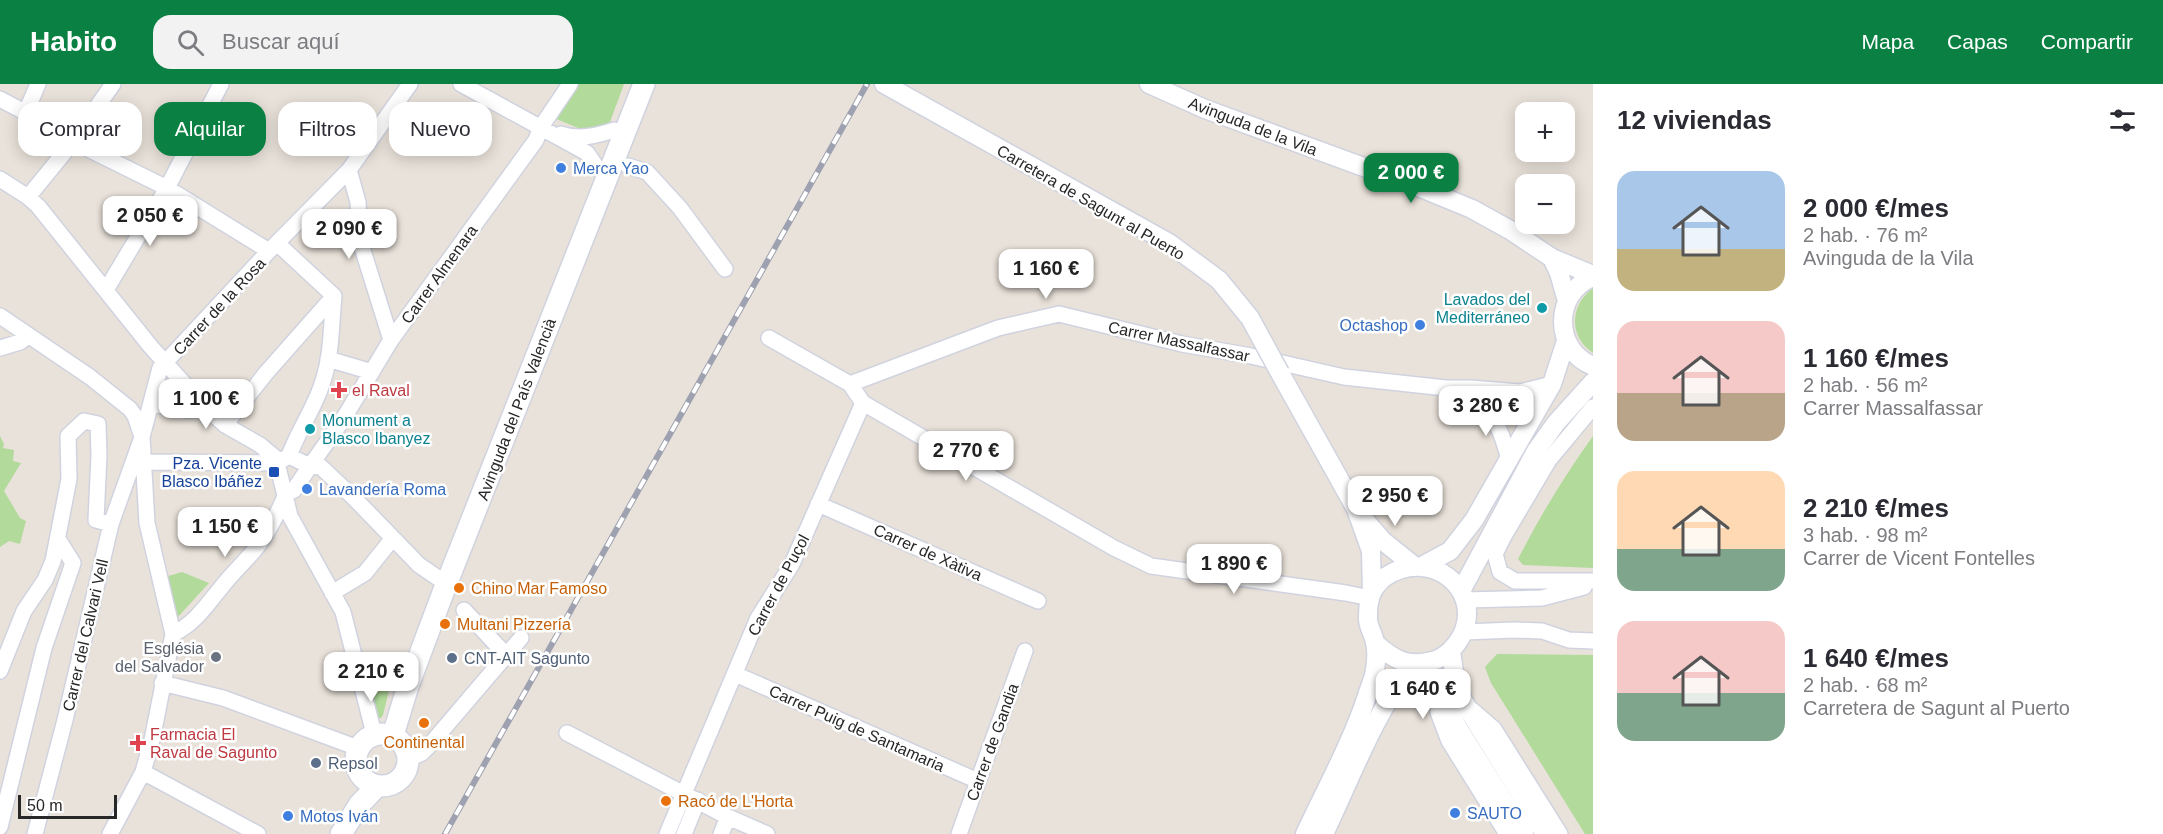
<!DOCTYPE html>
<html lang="es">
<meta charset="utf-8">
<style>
body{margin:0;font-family:Helvetica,sans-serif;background:#f2f2f3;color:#2b2b33;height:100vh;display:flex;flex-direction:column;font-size:22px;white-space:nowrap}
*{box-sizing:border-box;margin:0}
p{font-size:20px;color:#7c7c81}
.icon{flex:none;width:33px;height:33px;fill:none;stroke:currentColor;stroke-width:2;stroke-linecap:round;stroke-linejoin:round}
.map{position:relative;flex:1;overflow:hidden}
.drawer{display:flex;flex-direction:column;background:#fff;width:570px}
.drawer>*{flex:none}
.guide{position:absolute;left:18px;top:18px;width:570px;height:54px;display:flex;gap:12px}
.tools{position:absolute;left:1515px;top:18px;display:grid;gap:12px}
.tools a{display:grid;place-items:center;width:60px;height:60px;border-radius:12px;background:#fff;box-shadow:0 3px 15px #0003;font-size:30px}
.scale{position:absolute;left:18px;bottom:15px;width:99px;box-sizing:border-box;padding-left:6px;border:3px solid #272727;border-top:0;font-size:16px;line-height:21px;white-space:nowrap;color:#272727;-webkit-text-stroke:4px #fff;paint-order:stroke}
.price{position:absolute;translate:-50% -51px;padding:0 14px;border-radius:12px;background:#fff;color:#222;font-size:20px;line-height:39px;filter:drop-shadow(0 2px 3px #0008)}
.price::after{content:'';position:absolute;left:50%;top:36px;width:18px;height:14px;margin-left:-9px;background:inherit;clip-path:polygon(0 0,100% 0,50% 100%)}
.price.on{background:#0b8043;color:#fff}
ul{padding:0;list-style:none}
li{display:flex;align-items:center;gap:18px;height:150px;padding:0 24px}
li span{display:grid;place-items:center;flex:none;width:168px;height:120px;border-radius:18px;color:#555}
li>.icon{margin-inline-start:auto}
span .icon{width:72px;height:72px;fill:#fffc;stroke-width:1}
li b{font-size:26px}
h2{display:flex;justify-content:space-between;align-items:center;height:72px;padding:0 24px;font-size:26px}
.chip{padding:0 21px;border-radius:18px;background:#fff;box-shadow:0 3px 15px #0003;font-size:21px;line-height:54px}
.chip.on{background:#0b8043;color:#fff}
header{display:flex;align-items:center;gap:36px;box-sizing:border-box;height:84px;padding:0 30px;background:#0b8043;color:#fff}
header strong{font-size:28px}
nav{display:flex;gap:33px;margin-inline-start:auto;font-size:21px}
.search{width:420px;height:54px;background:#f2f2f3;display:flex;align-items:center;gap:15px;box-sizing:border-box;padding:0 21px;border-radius:18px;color:#7c7c81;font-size:22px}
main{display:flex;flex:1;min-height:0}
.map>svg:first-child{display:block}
.green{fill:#b1da9b}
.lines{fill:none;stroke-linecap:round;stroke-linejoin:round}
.minor-casing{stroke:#d0d3df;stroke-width:18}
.tertiary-casing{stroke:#d0d3df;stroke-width:21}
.secondary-casing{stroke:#d0d3df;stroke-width:24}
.minor{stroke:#fff;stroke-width:15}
.tertiary{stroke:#fff;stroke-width:18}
.secondary{stroke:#fff;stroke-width:21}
.rail-casing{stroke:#9ea1b0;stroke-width:6}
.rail{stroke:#fff;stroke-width:4;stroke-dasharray:11;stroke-linecap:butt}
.tertiary-bridge-casing{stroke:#d0d3df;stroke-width:21;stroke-linecap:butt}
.tertiary-bridge{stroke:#fff;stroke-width:18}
.shop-dot{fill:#3f7fe0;stroke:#fff;stroke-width:2}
.culture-dot{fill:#0f9aa8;stroke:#fff;stroke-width:2}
.health-dot{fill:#e0444e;stroke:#fff;stroke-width:2}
.transit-dot{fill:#1a4fb4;stroke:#fff;stroke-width:2}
.food-dot{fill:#e8710a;stroke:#fff;stroke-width:2}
.worship-dot{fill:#6b7280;stroke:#fff;stroke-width:2}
.service-dot{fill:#5c6f8a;stroke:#fff;stroke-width:2}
.labels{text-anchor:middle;stroke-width:5;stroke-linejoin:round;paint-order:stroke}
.street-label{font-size:16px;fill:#272727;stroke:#fff}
.shop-label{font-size:16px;fill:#366cbe;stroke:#fff;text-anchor:start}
.culture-label{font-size:16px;fill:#0d838f;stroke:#fff;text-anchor:end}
.health-label{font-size:16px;fill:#be3a42;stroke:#fff;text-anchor:start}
.transit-label{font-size:16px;fill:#164399;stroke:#fff;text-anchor:end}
.food-label{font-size:16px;fill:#c56008;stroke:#fff;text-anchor:start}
.worship-label{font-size:16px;fill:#5b616d;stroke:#fff;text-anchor:end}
.service-label{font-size:16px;fill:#4e5e75;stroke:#fff;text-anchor:start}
</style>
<header>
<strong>Habito</strong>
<div class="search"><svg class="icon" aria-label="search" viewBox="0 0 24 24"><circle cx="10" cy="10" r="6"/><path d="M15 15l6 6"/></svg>Buscar aquí</div>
<nav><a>Mapa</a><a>Capas</a><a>Compartir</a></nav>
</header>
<main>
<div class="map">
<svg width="1593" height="750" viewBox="0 0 1593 750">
<rect width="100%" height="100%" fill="#e9e2da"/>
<path class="green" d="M576,0h48l-14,38 -13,10 -19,-4 -24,-10z
M1593,204v65c-25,-17 -23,-48 0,-65z
M0,352l4,8 -1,4 11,2 -1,11 8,2 -17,28 16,27 6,3 -6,23 -11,-3 -9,6z
M1593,352v132l-70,-3 -5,-6c22,-43 47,-84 75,-123z
M182,488l27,11 -32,35 -12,-41z
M1497,570l96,1v179h-8l-94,-151 -6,-16z
M390,602l-7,29 -2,3h-4l-9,-30z"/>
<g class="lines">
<g class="minor-casing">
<path id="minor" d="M461,0l126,69 11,16
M0,15l64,34 16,12 87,43 102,63
M26,28l12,-28
M561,50c18,6 35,2 53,-4
M628,82l19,6 33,36 45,61
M349,86l9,32 2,39 31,99
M0,95l28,18 10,9 113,141 55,61 19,17 35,20 18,15
M28,113l40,-49 45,-64
M278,160l56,52
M106,206l61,-102 54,-104
M0,232l90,61 40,32 5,7 7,21
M769,254l81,46 13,19 251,145 37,18 195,27 24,5
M0,264l20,-6 8,-6
M328,275l44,13
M850,300l148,-56 61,-14 123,30 69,12 93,21 102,11h24l50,4 32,-8
M1455,308c38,14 43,30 54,67
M151,320l38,6 17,-2
M1593,323l-44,53 -45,76 -9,18 5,18 15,9h78
M225,341l41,-52 68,-77
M289,372c9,-25 25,-47 33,-72 10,-28 9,-59 12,-88
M145,378l132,1
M310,382l32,-45 49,-81 145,-200 5,-13 29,-43
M310,382l11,1 33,31 65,67 19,13
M286,410l8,-4 16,-24 -21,-10 -12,7 13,53 53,96 31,122
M818,420l220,97
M332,509l33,-20 28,-35
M1464,516l78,-2 42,-11
M464,526l42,45
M1463,548l52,-2 27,1 27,9 24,1
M173,550c22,-11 32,-27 47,-45 11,-15 25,-27 37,-42 12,-16 21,-34 29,-53
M0,587l24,-60 21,-31 8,-19 16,-82 -1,-43 16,-15 14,3 1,31 -3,65 15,4
M735,590l243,107
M162,599l61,15 135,50
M1440,609l-2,19 11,29 58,93
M1472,626l22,19 66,105
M567,649l161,84 39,17
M408,675l14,-6 6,-6 93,-109
M143,688l115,62
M0,743l44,-179 29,-85 -15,-24
M35,750l30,-114 46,-196 30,-84
M110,750l33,-62 9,-32 21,-106 -26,-111 -5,-86 18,-69 109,-117 80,-81 61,-86
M667,750l91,-216 34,-54 71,-161
M684,750l14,-34
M721,750l7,-17
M959,750l66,-183"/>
</g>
<g class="tertiary-casing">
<path id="tertiary" d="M884,0l285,159 50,37 31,38
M1149,0l56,25 216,79 51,21 38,21 42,28 41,17
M1552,174l7,15 8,28
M1593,193c-40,16 -40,73 0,89
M1280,289l76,136 15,42 1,42
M1362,433l21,24 30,24
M1424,481l26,-14 24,-31 78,-136 14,-43
M1461,507l75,-140 20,-28 37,-41
M1451,567l5,35 9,18 80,130
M1418,580l22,29 18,35 66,106
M1305,750c21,-45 46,-90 62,-138 2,-8 7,-17 8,-26 1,-7 2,-20 0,-27 -1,-9 -8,-17 -7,-26 0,-6 0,-13 2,-18 1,-8 9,-18 15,-22 44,-30 99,11 77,58 -6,12 -17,23 -30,26 -25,7 -39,-2 -57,-18
M1324,750c27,-57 50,-119 88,-170"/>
</g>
<g class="secondary-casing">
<path id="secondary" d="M356 676a26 26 0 1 1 52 0a26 26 0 1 1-52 0Z
M393,651l15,-49 36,-96 200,-506
M341,750l18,-29 18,-19"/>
</g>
<use href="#minor" class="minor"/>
<use href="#tertiary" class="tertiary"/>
<use href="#secondary" class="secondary"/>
<g class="rail-casing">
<path id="rail" d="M445,750l422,-750"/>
</g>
<use href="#rail" class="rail"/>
<g class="tertiary-bridge-casing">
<path id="tertiary-bridge" d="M1250,234l30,55"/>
</g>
<use href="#tertiary-bridge" class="tertiary-bridge"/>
</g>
<g class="shop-dot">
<circle cx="561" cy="84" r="6"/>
<circle cx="1420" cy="241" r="6"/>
<circle cx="307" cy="405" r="6"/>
<circle cx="1455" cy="729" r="6"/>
<circle cx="288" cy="732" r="6"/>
</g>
<g class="culture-dot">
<circle cx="1542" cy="224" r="6"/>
<circle cx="310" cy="345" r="6"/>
</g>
<g class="health-dot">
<path d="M336 297h6v6h6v6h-6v6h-6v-6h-6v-6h6z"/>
<path d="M135 650h6v6h6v6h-6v6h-6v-6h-6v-6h6z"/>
</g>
<rect class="transit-dot" x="268" y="382" width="12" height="12" rx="3"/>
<g class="food-dot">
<circle cx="459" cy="504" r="6"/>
<circle cx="445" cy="540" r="6"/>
<circle cx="424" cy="639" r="6"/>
<circle cx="666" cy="717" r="6"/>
</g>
<circle class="worship-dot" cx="216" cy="573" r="6"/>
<g class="service-dot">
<circle cx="452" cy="574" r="6"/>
<circle cx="316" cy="679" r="6"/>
</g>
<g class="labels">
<g class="street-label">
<text transform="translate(1253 42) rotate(21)" y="6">Avinguda de la Vila</text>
<text transform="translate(1091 118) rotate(30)" y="6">Carretera de Sagunt al Puerto</text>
<text transform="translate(439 190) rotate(-54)" y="6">Carrer Almenara</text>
<text transform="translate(219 222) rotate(-47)" y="6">Carrer de la Rosa</text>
<text transform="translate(1179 257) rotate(12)" y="6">Carrer Massalfassar</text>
<text transform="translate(516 325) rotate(-69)" y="6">Avinguda del País Valencià</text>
<text transform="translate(928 468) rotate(24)" y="6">Carrer de Xàtiva</text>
<text transform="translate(778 501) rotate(-62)" y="6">Carrer de Puçol</text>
<text transform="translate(85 551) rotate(-77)" y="6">Carrer del Calvari Vell</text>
<text transform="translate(857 644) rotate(24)" y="6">Carrer Puig de Santamaria</text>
<text transform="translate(992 658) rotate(-70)" y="6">Carrer de Gandia</text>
</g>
<g class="shop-label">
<text x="573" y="90">Merca Yao</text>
<text x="1408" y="247" text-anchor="end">Octashop</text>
<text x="319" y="411">Lavandería Roma</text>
<text x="1467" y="735">SAUTO</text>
<text x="300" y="738">Motos Iván</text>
</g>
<g class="culture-label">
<text x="1530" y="221">Lavados del<tspan x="1530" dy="18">Mediterráneo</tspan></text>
<text x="322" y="342" text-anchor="start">Monument a<tspan x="322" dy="18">Blasco Ibanyez</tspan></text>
</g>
<g class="health-label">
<text x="352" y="312">el Raval</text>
<text x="150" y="656">Farmacia El<tspan x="150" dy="18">Raval de Sagunto</tspan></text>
</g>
<g class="transit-label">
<text x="262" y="385">Pza. Vicente<tspan x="262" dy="18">Blasco Ibáñez</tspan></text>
</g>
<g class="food-label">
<text x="471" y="510">Chino Mar Famoso</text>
<text x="457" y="546">Multani Pizzería</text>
<text x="424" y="664" text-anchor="middle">Continental</text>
<text x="678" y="723">Racó de L'Horta</text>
</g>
<g class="worship-label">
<text x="204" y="570">Església<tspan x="204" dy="18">del Salvador</tspan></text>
</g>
<g class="service-label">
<text x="464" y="580">CNT-AIT Sagunto</text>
<text x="328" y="685">Repsol</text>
</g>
</g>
</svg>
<div class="tools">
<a>+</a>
<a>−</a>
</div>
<div class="scale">50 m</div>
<b class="price on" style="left:1411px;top:120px">2 000 €</b>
<b class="price" style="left:150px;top:163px">2 050 €</b>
<b class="price" style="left:349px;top:176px">2 090 €</b>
<b class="price" style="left:1046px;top:216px">1 160 €</b>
<b class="price" style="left:206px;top:346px">1 100 €</b>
<b class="price" style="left:1486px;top:353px">3 280 €</b>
<b class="price" style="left:966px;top:398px">2 770 €</b>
<b class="price" style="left:1395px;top:443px">2 950 €</b>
<b class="price" style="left:225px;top:474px">1 150 €</b>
<b class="price" style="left:1234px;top:511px">1 890 €</b>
<b class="price" style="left:371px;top:619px">2 210 €</b>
<b class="price" style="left:1423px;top:636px">1 640 €</b>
<div class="guide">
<a class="chip">Comprar</a>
<a class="chip on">Alquilar</a>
<a class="chip">Filtros</a>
<a class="chip">Nuevo</a>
</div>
</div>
<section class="drawer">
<h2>12 viviendas<svg class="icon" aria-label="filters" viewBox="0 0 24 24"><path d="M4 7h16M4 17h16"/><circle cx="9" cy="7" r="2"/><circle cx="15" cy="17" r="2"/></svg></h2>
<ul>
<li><span style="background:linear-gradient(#a9c7e8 65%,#c2b280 0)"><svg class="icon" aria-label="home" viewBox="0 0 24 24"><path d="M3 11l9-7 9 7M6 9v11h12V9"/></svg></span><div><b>2 000 €/mes</b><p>2 hab. · 76 m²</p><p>Avinguda de la Vila</p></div></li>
<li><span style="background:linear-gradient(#f6c9c9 60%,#b9a48a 0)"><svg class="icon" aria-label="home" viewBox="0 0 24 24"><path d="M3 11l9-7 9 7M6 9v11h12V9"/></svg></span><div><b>1 160 €/mes</b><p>2 hab. · 56 m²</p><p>Carrer Massalfassar</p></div></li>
<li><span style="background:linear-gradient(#ffd9b3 65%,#7fa58c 0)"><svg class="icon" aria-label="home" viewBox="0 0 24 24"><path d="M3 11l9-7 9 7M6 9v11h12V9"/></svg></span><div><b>2 210 €/mes</b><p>3 hab. · 98 m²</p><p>Carrer de Vicent Fontelles</p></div></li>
<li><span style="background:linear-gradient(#f6c9c9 60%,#7fa58c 0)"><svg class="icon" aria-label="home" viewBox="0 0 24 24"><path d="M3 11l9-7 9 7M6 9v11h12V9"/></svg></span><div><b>1 640 €/mes</b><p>2 hab. · 68 m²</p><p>Carretera de Sagunt al Puerto</p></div></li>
</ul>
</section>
</main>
